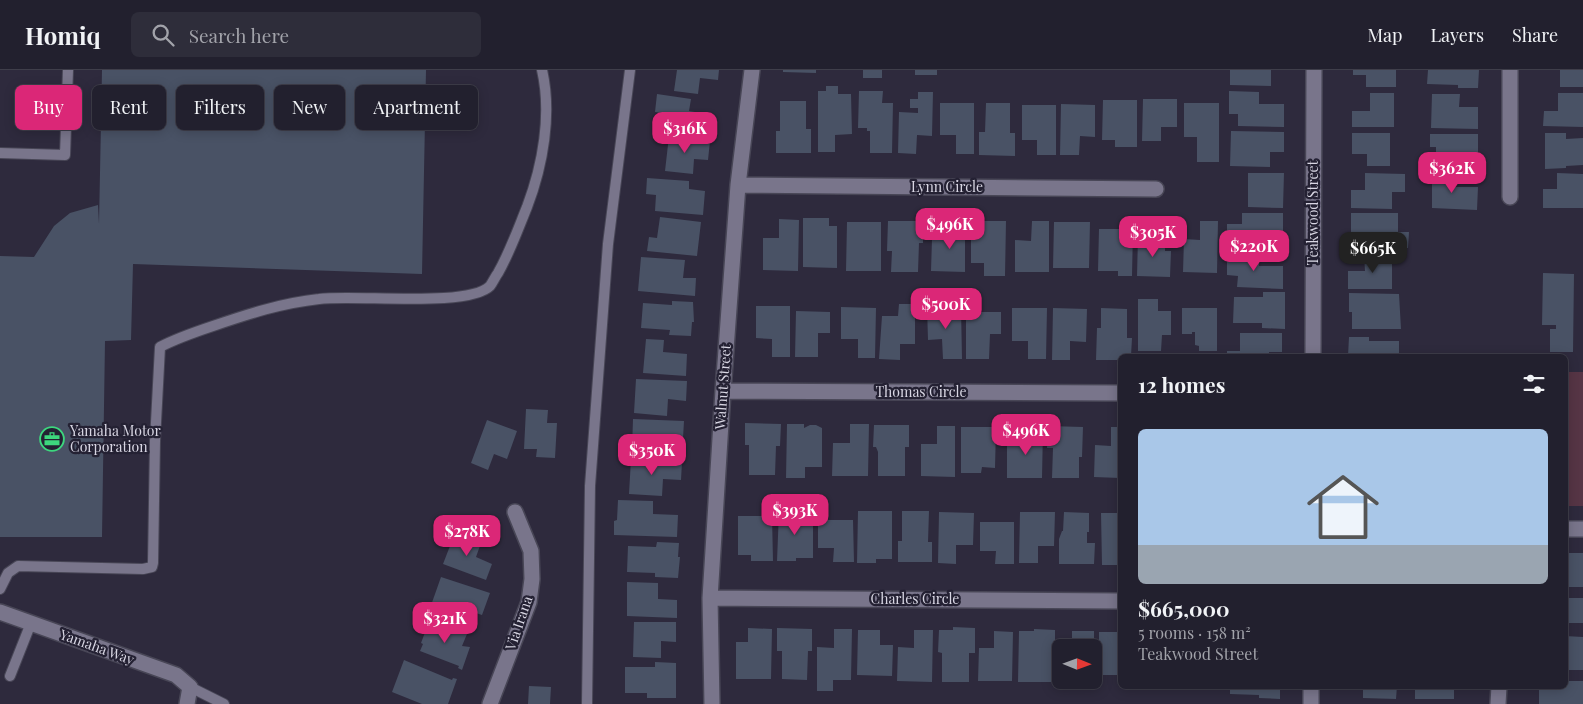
<!DOCTYPE html>
<meta charset="utf-8">
<style>
body{margin:0;font-family:"Playfair Display",serif;background:#2e2d3a;color:#f1f3f6;height:100vh;display:flex;flex-direction:column;font-size:19px;white-space:nowrap}
*{box-sizing:border-box;margin:0}
p{font-size:16px;color:#a2a3aa}
.icon{flex:none;width:28px;height:28px;fill:none;stroke:currentColor;stroke-width:2;stroke-linecap:round;stroke-linejoin:round}
.map{position:relative;flex:1;overflow:hidden}
.details{position:absolute;left:1118px;top:284px;width:450px;height:335px;display:flex;flex-direction:column;background:#22202e;border-radius:8px;box-shadow:0 2px 12px #0003,0 0 0 1px #3f3e4a}
.details>*{flex:none}
.banner{position:absolute;left:15px;top:15px;width:475px;height:45px;display:flex;gap:10px}
.needle{width:32px;rotate:91deg}
.controls{position:absolute;left:1052px;top:569px;display:grid;gap:10px}
.controls a{display:grid;place-items:center;width:50px;height:50px;border-radius:8px;background:#22202e;box-shadow:0 2px 12px #0003,0 0 0 1px #3f3e4a;font-size:25px}
.price{position:absolute;translate:-50% -42px;padding:0 11px;border-radius:10px;background:#db2777;color:#fff;font-size:16px;line-height:32px;filter:drop-shadow(0 1px 2px #0008)}
.price::after{content:'';position:absolute;left:50%;top:30px;width:15px;height:11px;margin-left:-8px;background:inherit;clip-path:polygon(0 0,100% 0,50% 100%)}
.price.current{background:#222;color:#fff}
ul{padding:0;list-style:none}
li{display:grid;align-content:center;gap:10px;height:265px;padding:0 20px}
li span{display:grid;place-items:center;height:155px;border-radius:8px;color:#555}
li>.icon{margin-inline-start:auto}
span .icon{width:90px;height:90px;fill:#fffc;stroke-width:1}
li b{font-size:21px}
h2{display:flex;justify-content:space-between;align-items:center;height:60px;padding:0 20px;font-size:21px}
.pill{padding:0 18px;border-radius:8px;background:#22202e;box-shadow:0 2px 12px #0003,0 0 0 1px #3f3e4a;font-size:18px;line-height:45px}
.pill.current{background:#db2777;color:#fff}
header{display:flex;align-items:center;gap:30px;box-sizing:border-box;height:70px;padding:0 25px;background:#22202e;border-bottom:1px solid #3f3e4a}
header strong{font-size:24px}
nav{display:flex;gap:28px;margin-inline-start:auto;font-size:18px}
.search{width:350px;height:45px;background:#2e2d3a;display:flex;align-items:center;gap:12px;box-sizing:border-box;padding:0 18px;border-radius:8px;color:#a2a3aa;font-size:19px}
.map>svg:first-child{display:block}
.green{fill:#563545}
.building{fill:#495265}
.lines{fill:none;stroke-linecap:round;stroke-linejoin:round}
.lane-casing{stroke:#484656;stroke-width:12}
.street-casing{stroke:#484656;stroke-width:18}
.lane{stroke:#79758b;stroke-width:10}
.street{stroke:#79758b;stroke-width:15}
.labels{text-anchor:middle;stroke-width:4.5;stroke-linejoin:round;paint-order:stroke}
.street-label{font-size:14px;fill:#d8d6e3;stroke:#242133}
.poi-label{font-size:14px;fill:#d8d6e3;stroke:#242133;text-anchor:start}
</style>
<header>
<strong>Homiq</strong>
<div class="search"><svg class="icon" aria-label="search" viewBox="0 0 24 24"><circle cx="10" cy="10" r="6"/><path d="M15 15l6 6"/></svg>Search here</div>
<nav><a>Map</a><a>Layers</a><a>Share</a></nav>
</header>
<div class="map">
<svg width="1583" height="634" viewBox="0 0 1583 634">
<rect width="100%" height="100%" fill="#2e2a3d"/>
<path class="green" d="M1565,302h18v134h-18z"/>
<path class="building" d="M102,0h324l-4,204 -289,-10 -2,76 -26,1 -3,196h-102v-281l34,1 20,-31 16,-13 28,-8 1,19z
M677,0h42l-1,10 -18,-2 -2,16 -24,-3z
M783,0h33v3l-33,-1z
M863,0h19v8h-19z
M915,0h22v5h-22z
M1230,0h41v16l-41,-1z
M1353,0h43v17h-30v-12h-13z
M1428,0h51l-1,18h-20v-3l-31,-1z
M1560,0h23v17h-23z
M826,16h12v8h13l1,40 -17,1v17h-17v-61h8z
M859,21h24l-1,12h11l-1,50h-22v-22h-3v-3h-9z
M1229,21l30,1v12h25v23l-46,-1v-12h-9z
M918,22h15l-1,44 -15,-1 -1,19 -18,-1 1,-41 19,1v-5h-8v-9h8z
M1370,23h24v34h-42v-16h18z
M1558,23h25v34l-40,-1 1,-15h14z
M657,24l34,5 -2,12 24,4 -3,21 -44,-5 2,-17 -13,-2z
M1432,24h28l-1,13h19v22l-47,-1z
M1143,29h34v28h-16v14h-19z
M1103,30h34v47h-22v-7h-13z
M780,31h26v28h5v24h-35v-22h4z
M940,33h34v51h-18v-19h-16z
M986,33h24v30h5v23l-36,-1v-23h6z
M1184,33h35v59h-22v-25h-13z
M1061,34l34,1v32l-15,-1 -1,19h-19z
M1022,35h34v50h-19v-15h-15z
M1231,61l53,1v20h-14v15l-40,-1z
M1352,63h38v33h-23v-12h-15z
M1545,63h21v6l17,-1v27l-17,1v2l-21,1z
M1430,64h48v34h-42v-21h-6z
M669,66l41,5 -2,19 -14,-1 -1,15 -28,-3z
M1248,103h36l-1,35 -35,-1z
M1365,103l40,1v18h-13v17l-41,-1v-18h14z
M1557,103l26,1v34h-40v-19h14z
M1432,104h21v13h25l-1,23 -45,-2z
M647,108l42,3v8l16,2 -2,24 -48,-4 1,-16 -10,-1z
M1242,143h41v19h-14v15h-42v-23h15z
M1351,143h47v19h11l-1,16h-39v-12h-18z
M660,147l41,5 -4,34 -50,-5 2,-14 8,1z
M803,148h26v8h8v42l-34,-1z
M779,149l20,1 -1,51 -35,-1v-32h16z
M888,151h35v22h-4l-1,29h-27l1,-21h-5z
M947,151h18v51l-34,-1 1,-32h15z
M971,151h35l-1,55h-21v-13h-13z
M1032,151h17v51h-34v-32l16,1z
M1200,151h18l-1,52 -34,-1 1,-33 16,1z
M847,152h34v49h-35z
M1054,152h36l-1,46h-36z
M1099,159h34l-1,47h-14v-5h-20z
M1138,166l21,1v3h6v11h6l-1,26 -33,-1z
M1238,183l21,1v12h24v23l-46,-2 1,-11 -11,-1v-20l11,1z
M1364,185h28v34h-44v-18h17z
M641,187l44,3 -2,18h13l-1,18 -57,-5z
M1543,203l31,1 -1,78h-23v-23h6v-4h-14z
M1263,222h22v37l-23,-1v-5h-29l1,-26h29z
M1349,223l50,1 2,35h-49v-17h-3z
M1138,229h20v12h13v24h-9l-1,16h-23z
M672,231l21,1 1,20h-2l-1,14 -22,-1 1,-5 -29,-2 2,-25 29,2z
M899,234h16v40h-15v16l-21,-1 3,-43h16z
M756,236h34v51h-18v-18l-16,-1z
M841,237l35,1 -1,50h-17v-19h-17z
M927,237h34l1,52h-19l-1,-20 -14,1z
M1012,238h35l-1,51h-18v-18h-16z
M1053,238l34,1 -1,33 -16,-1v19h-18z
M1101,238l26,1v29h5l-1,18h-11v4h-24l1,-32h4z
M1182,238h35v43h-18v-5l-4,-1v-13h-3v2h-10z
M796,241l34,1v21h-12v24h-23z
M966,242h35v22h-11l-1,25h-23z
M1240,263h42v19h-13v4h-42v-5h13z
M1349,267h20v4h30v15h-51z
M646,269l18,1 -1,12 24,2 -1,22 -43,-3z
M636,309l51,2 -1,20 -18,-2 -1,17 -33,-3z
M526,339l22,1 -1,13h10l-2,35 -19,-1 1,-8h-13z
M633,349l51,2 -2,35h-20v-6l-30,-1z
M487,350l30,11 -10,28 -13,-5 -6,16 -17,-7z
M745,353l36,1 -1,22h-4l-1,29h-26v-30h-4z
M787,354h17v4l6,-3h6l6,3v39h-17v11h-19z
M850,354h19l-1,52h-36l1,-33h17z
M874,355h35v22h-4v29h-27v-24l-2,-5h-3z
M937,356h18v51l-34,-1v-32h16z
M1048,356l35,1 -1,30h-3v21h-27l1,-30h-6z
M961,357h35l-1,41 -13,-1 -1,6h-20z
M1111,357h9v51l-26,-1 1,-32 16,1z
M1023,358l20,1 -1,49h-35v-34h16z
M631,389l51,3 -1,18 -18,-1 -1,17 -33,-2z
M618,430l35,1v13l25,1 -1,22 -63,-2v-14l3,-1z
M779,441h34v47h-17v3h-19z
M858,441h34v48h-16v4h-19z
M902,441h27l-1,31h4v20h-34v-21h4z
M939,442l35,1 -1,32h-17v19l-18,-1z
M1020,442h35l-1,34h-16v17h-19z
M1064,442l25,1v19h-2v11h8l-1,21h-35v-25l3,-8h1z
M1101,443h19v33h-2v19h-16z
M738,446h34l1,45h-22v-6h-13z
M818,450h35l1,42h-21l1,-14h-16z
M980,452h34v42h-19l1,-13h-16z
M455,463l26,10 -5,14 16,7 -6,16 -43,-16z
M657,472l22,1 -1,14h2l-2,21 -23,-1v-4l-28,-1 1,-26 28,1z
M1565,483h18v34h-18z
M441,507l49,16 -8,22 -6,-2 1,-3 -9,-3 -5,16 -34,-12z
M627,512l31,1v16l19,1v18l-50,-2z
M1565,528h18v25h-18z
M430,549l37,15 -5,12 8,1 -8,23 -4,-2 1,-2 -39,-15 3,-7 -2,-1z
M634,552h42v20l-15,-1v17l-28,-1z
M953,557l22,1v25h-6v29h-27v-29l-4,-1 1,-22h14z
M748,558l24,1 -1,50h-35v-37h12z
M777,558l35,1v22h-4l-1,29 -25,-1v-28h-5z
M834,559h18l-1,51h-18v11h-16v-44l17,1z
M1034,559l21,1v24h-4v28h-33l1,-51h15z
M858,560h22v15h13l-1,31 -35,-1z
M914,560h19l-1,52 -35,-1 1,-34 16,1z
M994,561l19,1 -1,49h-34l1,-33h15z
M1072,561h22v17h-33v34h-3l1,-39h13z
M1099,562h19l-1,15h3v28h-21z
M1565,566l18,1v33h-18z
M404,590l48,20 1,-2 4,1 -9,25h-26l-30,-12z
M655,592l21,1v35h-29v-5h-22v-26h30z
M1565,611h18v23h-44v-18h26z
M529,616l22,1 -1,17h-22z
M1230,616h50v13l-21,-1v-3l-29,-1z
M1360,616h37l-1,13 -33,-1v-8h-3z
M1415,616h39v13h-39z"/>
<g class="lines">
<g class="lane-casing">
<path id="lane" d="M0,83l65,2 3,-85
M0,519l8,-16 10,-7 125,3 9,-2 1,-4 2,-122 5,-94c17,-9 35,-15 53,-21 35,-12 69,-23 106,-27 35,-5 149,9 171,-13 3,-4 5,-9 8,-13 12,-21 20,-44 29,-66 16,-42 25,-93 15,-137
M10,606l21,-53
M190,617l34,17
M587,634l3,-218 18,-242 22,-174"/>
</g>
<g class="street-casing">
<path id="street" d="M1510,0v127
M738,115l418,4
M1313,286l1,-286
M723,321l397,2
M1565,459h18
M710,528l410,3
M0,542l176,63 14,12 -3,17
M490,634l39,-102 3,-23 -1,-28 -16,-39
M712,634l-2,-106 13,-207 15,-206 14,-115
M1311,634v-18
M1498,634l1,-18"/>
</g>
<use href="#lane" class="lane"/>
<use href="#street" class="street"/>
</g>
<defs>
<g id="office-ring" transform="scale(1.25)"><circle r="9.5" fill="#242133" stroke="#3dd77e" stroke-width="1.5"/><path d="M-6-3h4V-5.5h4V-3h4V5H-6ZM-1-4.5V-3h2v-1.5ZM-6 0V1H6V0Z" fill="#3dd77e"/></g>
</defs>
<g fill-rule="evenodd">
<use href="#office-ring" x="52" y="369"/>
</g>
<g class="labels">
<g class="street-label">
<text x="947" y="122">Lynn Circle</text>
<text transform="translate(1313 143) rotate(-90)" y="5">Teakwood Street</text>
<text transform="translate(723 317) rotate(-86)" y="5">Walnut Street</text>
<text x="921" y="327">Thomas Circle</text>
<text x="915" y="534">Charles Circle</text>
<text transform="translate(519 553) rotate(-71)" y="5">Via Irana</text>
<text transform="translate(97 577) rotate(20)" y="5">Yamaha Way</text>
</g>
<g class="poi-label">
<text x="70" y="366">Yamaha Motor<tspan x="70" dy="16">Corporation</tspan></text>
</g>
</g>
</svg>
<div class="controls">
<a><svg class="needle" viewBox="-14 -14 28 28"><path d="M0-13l5 13h-10z" fill="#e53935"/><path d="M0 13l5-13h-10z" fill="#a2a3aa"/></svg></a>
</div>
<b class="price" style="left:685px;top:84px">$316K</b>
<b class="price" style="left:1452px;top:124px">$362K</b>
<b class="price" style="left:950px;top:180px">$496K</b>
<b class="price" style="left:1153px;top:188px">$305K</b>
<b class="price" style="left:1254px;top:202px">$220K</b>
<b class="price current" style="left:1373px;top:204px">$665K</b>
<b class="price" style="left:946px;top:260px">$500K</b>
<b class="price" style="left:1026px;top:386px">$496K</b>
<b class="price" style="left:652px;top:406px">$350K</b>
<b class="price" style="left:795px;top:466px">$393K</b>
<b class="price" style="left:467px;top:487px">$278K</b>
<b class="price" style="left:445px;top:574px">$321K</b>
<div class="banner">
<a class="pill current">Buy</a>
<a class="pill">Rent</a>
<a class="pill">Filters</a>
<a class="pill">New</a>
<a class="pill">Apartment</a>
</div>
<section class="details">
<h2>12 homes<svg class="icon" aria-label="filters" viewBox="0 0 24 24"><path d="M4 7h16M4 17h16"/><circle cx="9" cy="7" r="2"/><circle cx="15" cy="17" r="2"/></svg></h2>
<ul>
<li><span style="background:linear-gradient(#a9c7e8 75%,#9aa5b1 0)"><svg class="icon" aria-label="home" viewBox="0 0 24 24"><path d="M3 11l9-7 9 7M6 9v11h12V9"/></svg></span><div><b>$665,000</b><p>5 rooms · 158 m²</p><p>Teakwood Street</p></div></li>
</ul>
</section>
</div>
